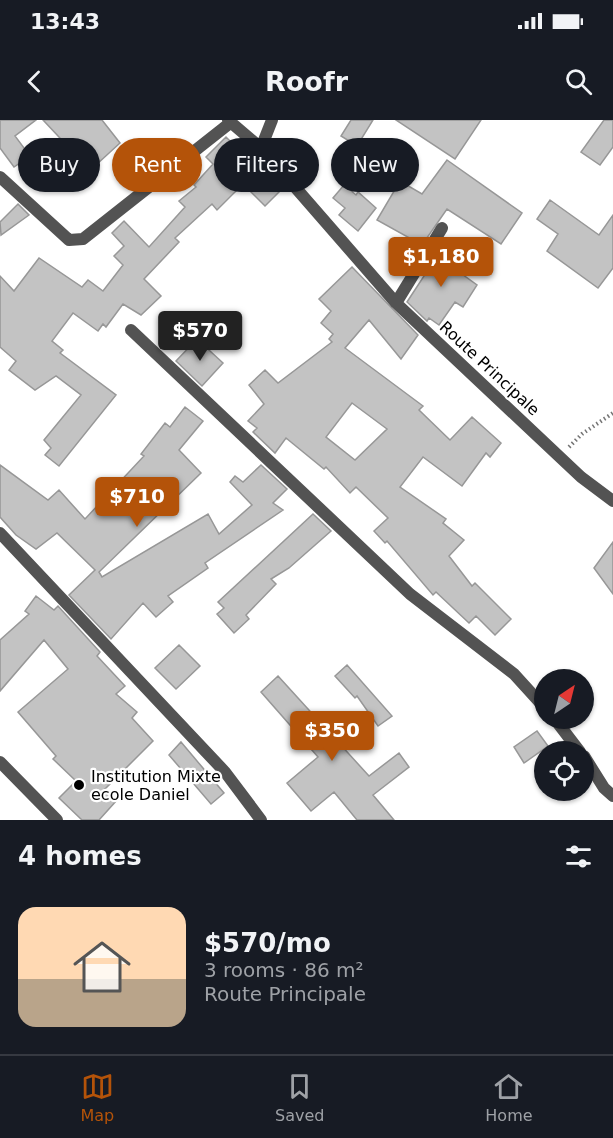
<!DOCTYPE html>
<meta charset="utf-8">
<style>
body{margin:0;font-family:"DejaVu Sans",sans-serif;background:#20242c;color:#f1f3f6;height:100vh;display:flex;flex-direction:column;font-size:22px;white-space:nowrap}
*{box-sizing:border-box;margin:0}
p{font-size:20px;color:#9ea1a6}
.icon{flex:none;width:33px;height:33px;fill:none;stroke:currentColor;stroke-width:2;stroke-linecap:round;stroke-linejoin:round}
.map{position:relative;height:700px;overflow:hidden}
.drawer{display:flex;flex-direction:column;background:#171b24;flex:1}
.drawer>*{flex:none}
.banner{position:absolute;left:18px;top:18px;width:578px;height:54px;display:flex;gap:12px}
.needle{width:39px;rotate:35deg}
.fabs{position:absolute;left:534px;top:549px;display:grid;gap:12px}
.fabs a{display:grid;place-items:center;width:60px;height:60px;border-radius:50%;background:#171b24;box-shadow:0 2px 4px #0004;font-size:30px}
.price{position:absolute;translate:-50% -51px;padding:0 14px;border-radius:6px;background:#b45309;color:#fff;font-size:20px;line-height:39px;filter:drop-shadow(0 2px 3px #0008)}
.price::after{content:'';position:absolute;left:50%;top:36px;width:18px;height:14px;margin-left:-9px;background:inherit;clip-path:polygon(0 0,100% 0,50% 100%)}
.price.active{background:#222;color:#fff}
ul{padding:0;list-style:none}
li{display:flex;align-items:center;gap:18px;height:150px;padding:0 18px}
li+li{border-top:2px solid #363941}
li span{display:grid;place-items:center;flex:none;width:168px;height:120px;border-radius:18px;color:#555}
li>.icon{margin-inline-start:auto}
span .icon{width:72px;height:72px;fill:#fffc;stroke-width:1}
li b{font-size:26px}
h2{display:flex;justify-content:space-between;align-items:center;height:72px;padding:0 18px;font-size:26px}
.tag{padding:0 21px;border-radius:27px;background:#171b24;box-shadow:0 2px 4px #0004;font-size:21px;line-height:54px}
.tag.active{background:#b45309;color:#fff}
.status{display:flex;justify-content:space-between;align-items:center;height:42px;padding:0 30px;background:#171b24;direction:ltr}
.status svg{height:16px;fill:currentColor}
header{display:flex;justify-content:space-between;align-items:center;height:78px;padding:0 18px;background:#171b24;font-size:27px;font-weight:800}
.menu{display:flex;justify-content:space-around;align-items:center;height:84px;border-top:2px solid #363941;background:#171b24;font-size:16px;color:#9ea1a6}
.menu a{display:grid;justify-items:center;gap:3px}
.menu .active{color:#b45309}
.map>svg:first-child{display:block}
.building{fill:#c3c3c3;stroke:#979797;stroke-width:1.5;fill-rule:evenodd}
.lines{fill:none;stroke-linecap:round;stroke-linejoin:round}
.path{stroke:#757575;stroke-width:4;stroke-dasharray:1.5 3;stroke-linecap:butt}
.minor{stroke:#535353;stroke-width:12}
.tertiary{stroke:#535353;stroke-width:12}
.poi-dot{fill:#000;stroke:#fff;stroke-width:2}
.labels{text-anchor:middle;stroke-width:4.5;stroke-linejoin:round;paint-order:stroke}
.street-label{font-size:16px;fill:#000;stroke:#fff}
.poi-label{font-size:16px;fill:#000;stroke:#fff;text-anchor:start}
</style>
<div class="status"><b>13:43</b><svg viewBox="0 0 49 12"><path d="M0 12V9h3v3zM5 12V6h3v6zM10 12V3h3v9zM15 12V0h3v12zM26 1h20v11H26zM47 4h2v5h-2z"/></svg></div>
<header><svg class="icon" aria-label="back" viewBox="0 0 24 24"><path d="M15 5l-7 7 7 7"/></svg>Roofr<svg class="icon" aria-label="search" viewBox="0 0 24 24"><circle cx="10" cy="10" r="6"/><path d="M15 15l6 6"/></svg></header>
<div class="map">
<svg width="613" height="700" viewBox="0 0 613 700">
<rect width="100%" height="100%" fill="#fff"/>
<path class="building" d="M0,0h36l-21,16 15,20 -16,11 -14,-19z
M43,0h59l18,23 -36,33 -16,-18 6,-5z
M351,0h22l-16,26 -16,-10z
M396,0h85l-26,39z
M604,0h9v27l-13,18 -19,-13z
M226,17l26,26 3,-3 29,27 -19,19 -22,-22 -26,26 -5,-6 -37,34 4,4 -35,37 17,17 -20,19 -18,-11 -17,23 -3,-3 -5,7 -25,-18 -21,28 11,9 -3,3 56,42 -57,71 -14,-11 6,-7 -7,-8 37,-45 -25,-19 -21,14 -26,-20 7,-9 -16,-14v-71l14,15 25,-33 43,29 6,-7 15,11 20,-26 -9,-9 10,-10 -12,-13 12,-12 25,26 36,-40 -6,-6 17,-14 -2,-2 19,-21 -7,-7z
M447,40l75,53 -21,31 -54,-35 -25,36 -45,-25 23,-39 22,13z
M344,65l12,10 2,-3 18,16 -18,23 -19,-16 6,-7 -12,-10z
M550,80l49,35 14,-20v53l-15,20 -51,-37 11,-17 -21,-15z
M18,84l11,11 -28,20 -1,-13z
M443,127l18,13 -6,9 22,16 -14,22 -8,-5 -16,23 -10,-7 -2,3 -20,-19z
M352,147l66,68 -17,24 -32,-39 -24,28 78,58 -4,4 31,30 22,-23 29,26 -11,14 -4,-4 -24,33 -39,-29 -23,30 46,32 -3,4 21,17 -15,16 23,30 3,-3 36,36 -16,16 -19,-19 -7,7 -33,-31 -3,3 -46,-54 -2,2 -11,-12 14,-13 -32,-31 -6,6 -24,-26 -2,2 -38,-31 -11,15 -22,-21 4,-4 -9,-7 16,-17 -15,-19 16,-15 13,13 54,-41 -3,-3 4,-5 -12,-11 10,-12 -12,-12zM352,283l35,26 -32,31 -29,-23z
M197,219l26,24 -21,23 -26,-25z
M185,287l18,14 -24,29 22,23 -102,99 3,5 106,-63 11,20 33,-29 -22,-23 5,-6 8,6 18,-17 26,24 -14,14 10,7 -78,53 3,5 -40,28 5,6 -17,15 -13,-14 -32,36 -42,-44 26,-25 -38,-37 -21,16 -20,-14 -16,-18v-52l48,35 11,-10 26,29 59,-63 -3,-2 24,-31 5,4z
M313,394l18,17 -42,37 -18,11 5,5 -30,31 3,4 -15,14 -17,-19 7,-6 -6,-6z
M613,422v52l-19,-26z
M36,476l18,14 4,-4 42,46 -3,4 28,30 -9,8 21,18 -5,6 21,23 -48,48 12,11 -18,20h-17l-23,-22 17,-17 -23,-22 3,-3 -38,-44 50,-43 -24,-29 -44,51v-51l29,-26 -4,-3z
M179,525l21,21 -24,23 -21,-21z
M347,545l45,51 -14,10 -21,-30 -2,2 -20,-22z
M278,556l91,100 30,-23 10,14 -36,28 21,25h-37l-23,-28 -23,19 -24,-28 31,-26 -57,-65z
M537,611l11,15 -24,17 -10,-16z
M181,622l43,51 -13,11 -42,-49z"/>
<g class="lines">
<path class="path" d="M569,327l13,-13 31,-21"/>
<path class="minor" d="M228,0l33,28 135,155 185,174 32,24
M261,28l11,-28
M0,57l69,63 14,-1 147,-116
M396,183l46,-75
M131,210l279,264 104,80 30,33
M0,413l225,239 36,48
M554,598l26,34
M584,636l20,32 9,8"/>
<path class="tertiary" d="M0,642l57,58"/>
</g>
<circle class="poi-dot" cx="79" cy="665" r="6"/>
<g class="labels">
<g class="street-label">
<text transform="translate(490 248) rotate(43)" y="6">Route Principale</text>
</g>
<g class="poi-label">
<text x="91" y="662">Institution Mixte<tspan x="91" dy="18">ecole Daniel</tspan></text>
</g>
</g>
</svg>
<div class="fabs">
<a><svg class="needle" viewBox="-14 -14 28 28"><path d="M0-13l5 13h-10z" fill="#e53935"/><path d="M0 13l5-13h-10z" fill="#9ea1a6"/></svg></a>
<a><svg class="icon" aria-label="locate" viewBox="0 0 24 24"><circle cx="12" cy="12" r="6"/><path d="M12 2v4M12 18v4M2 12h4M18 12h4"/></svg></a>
</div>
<b class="price" style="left:441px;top:168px">$1,180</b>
<b class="price active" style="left:200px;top:242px">$570</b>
<b class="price" style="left:137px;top:408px">$710</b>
<b class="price" style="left:332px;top:642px">$350</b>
<div class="banner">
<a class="tag">Buy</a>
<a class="tag active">Rent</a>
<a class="tag">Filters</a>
<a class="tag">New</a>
</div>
</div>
<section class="drawer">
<h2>4 homes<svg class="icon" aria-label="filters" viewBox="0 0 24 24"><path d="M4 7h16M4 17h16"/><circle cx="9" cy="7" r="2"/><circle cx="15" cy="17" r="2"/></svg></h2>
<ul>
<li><span style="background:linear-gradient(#ffd9b3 60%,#b9a48a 0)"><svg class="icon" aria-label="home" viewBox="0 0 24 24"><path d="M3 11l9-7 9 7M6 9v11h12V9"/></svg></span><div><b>$570/mo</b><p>3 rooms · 86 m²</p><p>Route Principale</p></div></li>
</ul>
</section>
<nav class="menu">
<a class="active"><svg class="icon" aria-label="map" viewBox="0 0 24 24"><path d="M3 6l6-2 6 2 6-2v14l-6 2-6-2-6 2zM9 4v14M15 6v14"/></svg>Map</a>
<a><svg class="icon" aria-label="saved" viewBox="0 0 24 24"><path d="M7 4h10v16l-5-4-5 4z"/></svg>Saved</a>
<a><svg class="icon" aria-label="home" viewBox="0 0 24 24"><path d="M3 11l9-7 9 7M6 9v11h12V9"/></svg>Home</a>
</nav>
